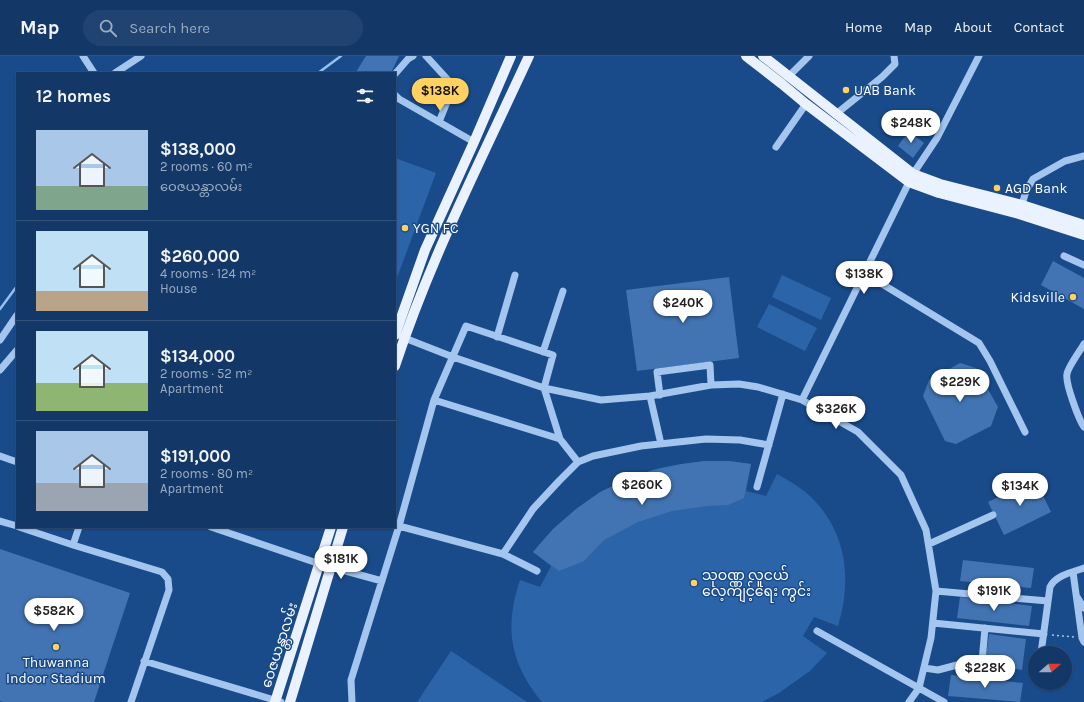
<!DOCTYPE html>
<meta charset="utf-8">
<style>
body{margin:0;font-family:Karla,"Noto Sans Myanmar",sans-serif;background:#204371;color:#f1f3f6;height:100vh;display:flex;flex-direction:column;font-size:15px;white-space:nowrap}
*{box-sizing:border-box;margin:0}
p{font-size:13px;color:#9dacc0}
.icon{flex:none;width:22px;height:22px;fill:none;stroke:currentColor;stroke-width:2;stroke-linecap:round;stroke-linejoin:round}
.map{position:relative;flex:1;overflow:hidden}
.panel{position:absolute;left:16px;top:16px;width:380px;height:456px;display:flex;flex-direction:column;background:#133868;border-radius:0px;box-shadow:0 1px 3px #0004,0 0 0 1px #32527c}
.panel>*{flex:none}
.needle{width:26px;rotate:70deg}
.buttons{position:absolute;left:1028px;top:590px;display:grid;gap:8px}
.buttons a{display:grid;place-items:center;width:44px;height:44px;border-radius:50%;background:#133868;box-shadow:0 1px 3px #0004,0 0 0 1px #32527c;font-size:20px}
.price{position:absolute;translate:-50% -34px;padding:0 9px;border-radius:14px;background:#fff;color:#222;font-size:13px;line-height:26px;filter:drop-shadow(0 1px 2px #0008)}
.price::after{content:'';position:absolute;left:50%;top:24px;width:12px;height:9px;margin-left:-6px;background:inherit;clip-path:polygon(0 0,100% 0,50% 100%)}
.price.current{background:#ffd160;color:#111}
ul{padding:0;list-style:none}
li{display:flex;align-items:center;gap:12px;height:100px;padding:0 20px}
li+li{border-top:1px solid #32527c}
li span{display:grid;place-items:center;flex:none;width:112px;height:80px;border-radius:0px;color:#555}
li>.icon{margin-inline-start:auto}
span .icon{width:48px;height:48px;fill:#fffc;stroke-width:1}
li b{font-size:17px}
h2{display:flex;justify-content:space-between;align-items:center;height:48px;padding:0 20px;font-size:17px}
header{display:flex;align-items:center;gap:24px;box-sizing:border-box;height:56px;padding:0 20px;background:#133868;border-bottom:1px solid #32527c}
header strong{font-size:19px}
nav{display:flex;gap:22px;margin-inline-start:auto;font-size:14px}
.search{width:280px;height:36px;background:#204371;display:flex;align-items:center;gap:10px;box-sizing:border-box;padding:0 14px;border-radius:22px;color:#9dacc0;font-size:15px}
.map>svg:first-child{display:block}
.green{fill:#2c64a9}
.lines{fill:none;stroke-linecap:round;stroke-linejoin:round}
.stream{stroke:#96c0f0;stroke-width:2.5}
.building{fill:#4274b3}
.path{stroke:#a3c5ee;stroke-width:1.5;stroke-dasharray:2 3;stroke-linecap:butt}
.minor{stroke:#a3c5ee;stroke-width:7}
.major{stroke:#eaf2ff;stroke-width:10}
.poi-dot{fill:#ffd160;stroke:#194b8b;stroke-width:1.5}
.labels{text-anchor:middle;stroke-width:3;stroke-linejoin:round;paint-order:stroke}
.poi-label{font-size:14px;fill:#fff;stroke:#194b8b;text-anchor:start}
.street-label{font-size:14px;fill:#fff;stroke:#194b8b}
</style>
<header>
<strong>Map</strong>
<div class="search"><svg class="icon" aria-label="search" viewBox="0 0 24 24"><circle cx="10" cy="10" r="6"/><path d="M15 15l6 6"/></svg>Search here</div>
<nav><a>Home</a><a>Map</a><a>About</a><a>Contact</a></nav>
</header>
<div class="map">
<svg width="1084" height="646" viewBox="0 0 1084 646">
<rect width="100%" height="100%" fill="#194b8b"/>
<path class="green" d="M395,102l41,15 -41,110z
M782,219l49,23 -10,22 -49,-23z
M769,248l48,24 -12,23 -48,-24z
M705,405h24l22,3 -5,27 20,5 11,-22c13,7 26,15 36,25 34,35 39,81 25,127l-24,-9 -11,19 24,17 -17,18 -31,22 -17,9h-220c-32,-39 -38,-74 -22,-122l20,7 11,-21 -18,-14c7,-8 13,-16 21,-23 27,-27 62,-49 99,-59 17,-5 35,-7 52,-9z
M451,595l76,51h-110z"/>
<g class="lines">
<path class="stream" d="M318,17l23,-17
M0,253l17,-23"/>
</g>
<path class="building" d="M366,0h33l-8,17h-33l-2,-1z
M909,75l15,12 -11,15 -15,-12z
M1053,205l31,17v31l-43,-24z
M729,221l10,81 -102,13 -11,-81z
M960,307l16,5 22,39 -7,19 -35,18 -11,-3 -22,-45 6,-16z
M705,405h24l22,3 -7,34 -16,7 -21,1 -35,5 -34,11 -34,18 -20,21 -25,10 -26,-19 20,-23 23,-20 24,-17 26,-12 27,-10 29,-6z
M1035,423l16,33 -47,23 -16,-33z
M0,493l130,44 -36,109h-91l-3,-1z
M963,504l71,8 -3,20 -71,-7z
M960,541l72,9 -3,20 -72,-8z
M989,578l37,5 -4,31 -37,-6z
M951,619l72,8 -3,19 -72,-6z"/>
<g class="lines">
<path class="path" d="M1052,579l22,2"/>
<path class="minor" d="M83,0l11,17
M426,0l22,24 2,7 -3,15 -8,20
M115,17l26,-17
M395,18l13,-15 5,-3
M789,20l20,-20
M395,39l4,4 75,43
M836,58l46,-37 13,-13 -1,-8
M776,91l30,-43
M1021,152l5,-17 7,-12 32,-18 19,-5
M1064,200l20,9
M864,217l115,70 11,18 35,71
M402,281l51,20 91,31 57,12 49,-4 61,-11 28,-1 19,3 44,13 56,32 43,43 25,55 10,61 -5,47 -12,50 -10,14
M497,281l18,-62
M0,284l17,-25
M1084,288c-4,7 -16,23 -17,30 -2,9 12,46 17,53
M543,296l20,-61
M0,314l17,-20
M660,339l-3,-23 53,-7 1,20
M650,340l11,48
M434,344l126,39
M802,344l111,-226 24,-36 42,-82
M0,400l17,6
M757,431l26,-93
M0,465l17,5
M399,470l104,28 34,17
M19,471l54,18 89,27 6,7 1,11 -38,112
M211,471l109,37 62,17
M929,488l64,-29
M73,489l6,-18
M503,498l30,-45 26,-28 19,-19
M1073,516l9,66 2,4
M936,535l112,10
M1077,541l7,11
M933,567l111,11
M817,575l127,71
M1041,597l9,-66c6,-12 23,-15 34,-19
M144,605l137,41
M924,612l14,2 19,-5 19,1 6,-2v-2l3,-34
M352,646l-1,-22 48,-154 35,-126 32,-74 87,29 -9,33 16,51 18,23 15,-6 48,-10 65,-7 34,1 29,5"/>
<path class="major" d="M746,0l36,28 24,20 103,78 30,11 80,21 65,21
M763,0l150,118 27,10 82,21 62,20
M395,279l30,-85 49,-108 37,-86
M395,310c35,-107 87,-208 134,-310
M275,646l56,-175
M290,646l53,-175"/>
</g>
<g class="poi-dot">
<circle cx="846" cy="34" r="4"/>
<circle cx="997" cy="132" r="4"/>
<circle cx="405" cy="172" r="4"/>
<circle cx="1073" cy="241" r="4"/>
<circle cx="694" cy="527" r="4"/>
<circle cx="56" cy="591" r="4"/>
</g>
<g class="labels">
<g class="poi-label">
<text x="854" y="39">UAB Bank</text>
<text x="1005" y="137">AGD Bank</text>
<text x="413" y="177">YGN FC</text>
<text x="1065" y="246" text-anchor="end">Kidsville</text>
<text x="702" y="524">သုဝဏ္ဏ လူငယ်<tspan x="702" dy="16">လေ့ကျင့်ရေး ကွင်း</tspan></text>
<text x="56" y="611" text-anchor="middle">Thuwanna<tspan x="56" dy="16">Indoor Stadium</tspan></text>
</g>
<g class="street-label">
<text transform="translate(279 589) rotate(-72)" y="5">ဝေဇယန္တာလမ်း</text>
</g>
</g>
</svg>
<div class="buttons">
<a><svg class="needle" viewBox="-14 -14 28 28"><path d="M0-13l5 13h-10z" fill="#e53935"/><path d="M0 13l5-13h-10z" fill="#9dacc0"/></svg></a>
</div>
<b class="price current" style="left:440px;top:56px">$138K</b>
<b class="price" style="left:911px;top:88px">$248K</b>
<b class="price" style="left:864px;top:239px">$138K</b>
<b class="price" style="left:683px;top:268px">$240K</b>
<b class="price" style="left:960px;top:347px">$229K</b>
<b class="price" style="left:836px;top:374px">$326K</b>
<b class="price" style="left:642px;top:450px">$260K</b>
<b class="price" style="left:1020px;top:451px">$134K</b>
<b class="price" style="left:341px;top:524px">$181K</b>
<b class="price" style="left:994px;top:556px">$191K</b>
<b class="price" style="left:54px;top:576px">$582K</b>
<b class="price" style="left:985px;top:633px">$228K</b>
<section class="panel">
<h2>12 homes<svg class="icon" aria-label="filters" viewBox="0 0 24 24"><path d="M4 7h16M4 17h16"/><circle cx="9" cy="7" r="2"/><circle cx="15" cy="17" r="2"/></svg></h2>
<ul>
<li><span style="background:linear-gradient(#a9c7e8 70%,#7fa58c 0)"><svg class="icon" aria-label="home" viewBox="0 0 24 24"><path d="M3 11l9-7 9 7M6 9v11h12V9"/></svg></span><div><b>$138,000</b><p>2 rooms · 60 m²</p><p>ဝေဇယန္တာလမ်း</p></div></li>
<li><span style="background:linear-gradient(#bfe0f5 75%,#b9a48a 0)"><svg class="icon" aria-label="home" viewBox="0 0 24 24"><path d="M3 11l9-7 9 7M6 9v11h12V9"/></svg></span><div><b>$260,000</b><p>4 rooms · 124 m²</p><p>House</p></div></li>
<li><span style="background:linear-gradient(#bfe0f5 65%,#8fb573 0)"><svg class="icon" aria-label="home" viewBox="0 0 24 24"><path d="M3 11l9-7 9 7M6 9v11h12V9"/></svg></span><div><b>$134,000</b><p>2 rooms · 52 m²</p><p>Apartment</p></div></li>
<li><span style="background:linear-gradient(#a9c7e8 65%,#9aa5b1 0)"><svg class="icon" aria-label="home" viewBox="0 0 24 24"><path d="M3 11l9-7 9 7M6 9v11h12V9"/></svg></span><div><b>$191,000</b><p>2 rooms · 80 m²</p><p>Apartment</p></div></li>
</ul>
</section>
</div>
